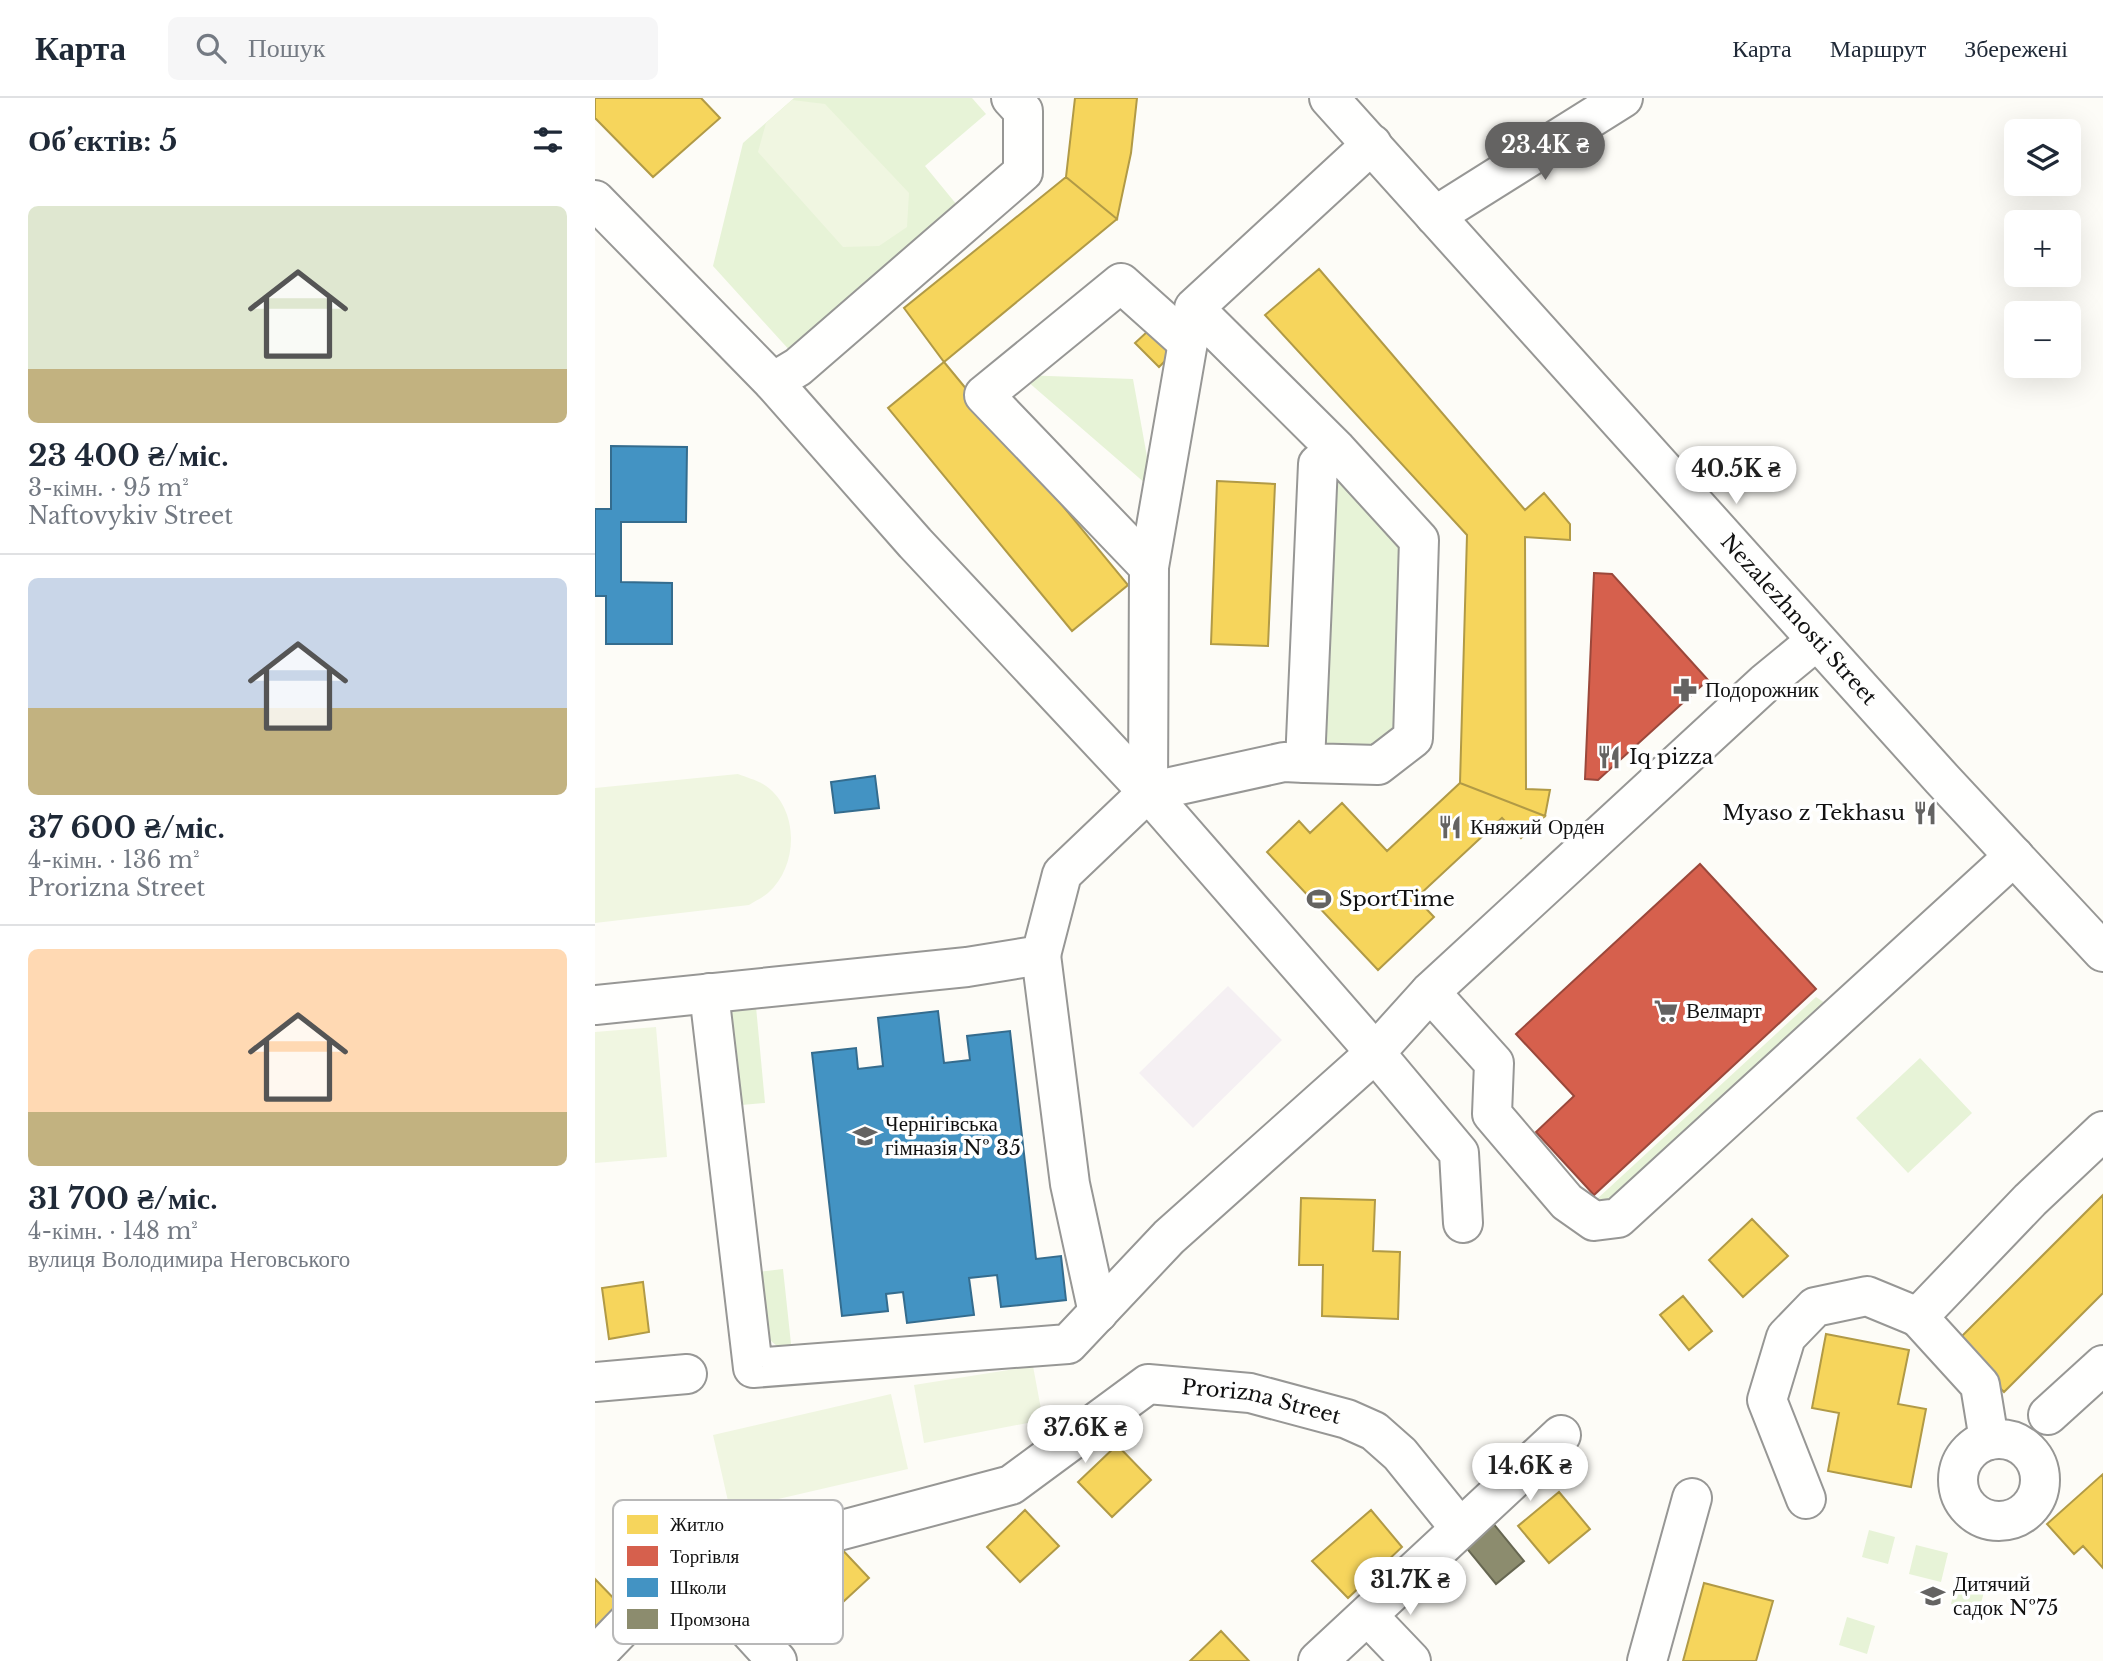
<!DOCTYPE html>
<html lang="uk">
<meta charset="utf-8">
<style>
body{margin:0;font-family:"Libre Baskerville",serif;background:#f6f6f7;color:#1f2937;height:100vh;display:flex;flex-direction:column;font-size:26px;white-space:nowrap}
*{box-sizing:border-box;margin:0}
p{font-size:23px;color:#747a83}
.icon{flex:none;width:38px;height:38px;fill:none;stroke:currentColor;stroke-width:2;stroke-linecap:round;stroke-linejoin:round}
.map{position:relative;flex:1;overflow:hidden}
.details{display:flex;flex-direction:column;background:#fff;width:595px}
.details>*{flex:none}
.fabs{position:absolute;left:1409px;top:21px;display:grid;gap:14px}
.fabs a{display:grid;place-items:center;width:77px;height:77px;border-radius:10px;background:#fff;box-shadow:0 7px 28px #0002;font-size:35px}
.price{position:absolute;translate:-50% -60px;padding:0 16px;border-radius:24px;background:#fff;color:#222;font-size:23px;line-height:46px;filter:drop-shadow(0 2px 4px #0008)}
.price::after{content:'';position:absolute;left:50%;top:42px;width:21px;height:16px;margin-left:-10px;background:inherit;clip-path:polygon(0 0,100% 0,50% 100%)}
.price.selected{background:#646362;color:#fff}
ul{padding:0;list-style:none}
li{display:grid;align-content:center;gap:14px;height:371px;padding:0 28px}
li+li{border-top:2px solid #e0e1e3}
li span{display:grid;place-items:center;height:217px;border-radius:10px;color:#555}
li>.icon{margin-inline-start:auto}
span .icon{width:126px;height:126px;fill:#fffc;stroke-width:1}
li b{font-size:30px}
h2{display:flex;justify-content:space-between;align-items:center;height:84px;padding:0 28px;font-size:30px}
header{display:flex;align-items:center;gap:42px;box-sizing:border-box;height:98px;padding:0 35px;background:#fff;border-bottom:2px solid #e0e1e3}
header strong{font-size:33px}
nav{display:flex;gap:38px;margin-inline-start:auto;font-size:24px}
.search{width:490px;height:63px;background:#f6f6f7;display:flex;align-items:center;gap:18px;box-sizing:border-box;padding:0 24px;border-radius:10px;color:#747a83;font-size:26px}
main{display:flex;flex:1;min-height:0}
.map>svg:first-child{display:block}
.industrial{fill:#f5f0f3}
.green{fill:#e7f3d7}
.pitch{fill:#f0f6e1}
.homes{fill:#f6d55c;stroke:#b19a46;stroke-width:2}
.shops{fill:#d6604d;stroke:#9b483b;stroke-width:2}
.schools{fill:#4393c3;stroke:#346c8e;stroke-width:2}
.industry{fill:#8c8c6e;stroke:#676752;stroke-width:2}
.lines{fill:none;stroke-linecap:round;stroke-linejoin:round}
.minor-casing{stroke:#979795;stroke-width:42}
.minor{stroke:#fffffe;stroke-width:38}
.labels{text-anchor:middle;stroke-width:7;stroke-linejoin:round;paint-order:stroke}
.street-label{font-size:21px;fill:#111;stroke:#fff}
.poi-label{font-size:21px;fill:#111;stroke:#fff;text-anchor:start}
.key{fill:#fff;stroke:#b8b8b8;stroke-width:2}
.key-label{font-size:19px;fill:#111}
</style>
<header>
<strong>Карта</strong>
<div class="search"><svg class="icon" aria-label="search" viewBox="0 0 24 24"><circle cx="10" cy="10" r="6"/><path d="M15 15l6 6"/></svg>Пошук</div>
<nav><a>Карта</a><a>Маршрут</a><a>Збережені</a></nav>
</header>
<main>
<section class="details">
<h2>Об’єктів: 5<svg class="icon" aria-label="filters" viewBox="0 0 24 24"><path d="M4 7h16M4 17h16"/><circle cx="9" cy="7" r="2"/><circle cx="15" cy="17" r="2"/></svg></h2>
<ul>
<li><span style="background:linear-gradient(#dfe7d0 75%,#c2b280 0)"><svg class="icon" aria-label="home" viewBox="0 0 24 24"><path d="M3 11l9-7 9 7M6 9v11h12V9"/></svg></span><div><b>23 400 ₴/міс.</b><p>3-кімн. · 95 m²</p><p>Naftovykiv Street</p></div></li>
<li><span style="background:linear-gradient(#c9d6e8 60%,#c2b280 0)"><svg class="icon" aria-label="home" viewBox="0 0 24 24"><path d="M3 11l9-7 9 7M6 9v11h12V9"/></svg></span><div><b>37 600 ₴/міс.</b><p>4-кімн. · 136 m²</p><p>Prorizna Street</p></div></li>
<li><span style="background:linear-gradient(#ffd9b3 75%,#c2b280 0)"><svg class="icon" aria-label="home" viewBox="0 0 24 24"><path d="M3 11l9-7 9 7M6 9v11h12V9"/></svg></span><div><b>31 700 ₴/міс.</b><p>4-кімн. · 148 m²</p><p>вулиця Володимира Неговського</p></div></li>
</ul>
</section>
<div class="map">
<svg width="1508" height="1563" viewBox="0 0 1508 1563">
<rect width="100%" height="100%" fill="#fdfcf7"/>
<path class="industrial" d="M633,888l54,54 -89,88 -54,-55z"/>
<path class="green" d="M199,0h178l14,16 -61,52 32,39 -165,148 -79,-87 30,-123z
M425,277l113,4 20,111z
M744,384l9,1 59,65 -10,192 -27,15 -54,-3 15,-266z
M160,898l10,107 -35,3 -4,-90 14,-16z
M1221,899l18,12 -216,200 -21,-10z
M1325,960l52,55 -64,60 -52,-55z
M188,1171l9,84c-38,-12 -35,-45 -43,-80z
M1274,1432l26,7 -7,27 -26,-7z
M1321,1447l32,8 -7,29 -32,-8z
M1362,1479l29,7 -7,27 -28,-7z
M1252,1519l28,9 -8,28 -28,-9z"/>
<path class="pitch" d="M197,2l33,4 84,89 -2,34 -28,19 -36,1 -85,-95 8,-29z
M143,676c8,3 18,6 25,10 37,23 36,82 5,109 -6,5 -13,8 -19,12l-154,18v-135z
M61,929l11,130 -72,6v-131z
M438,1268l10,54 -119,23 -10,-58z
M296,1296l17,75 -178,41 -17,-75z"/>
<path class="homes" d="M0,0h106l19,20 -67,59 -58,-59z
M480,0h62l-6,55 -14,66 -51,-42z
M471,79l51,42 -173,143 -40,-54z
M724,171l206,241 19,-17 26,31v16l-45,-3 1,252 24,1 -5,26 -85,-33 7,-248 -202,-220z
M554,232l24,23 -14,14 -24,-24z
M349,264l184,223 -56,46 -184,-223z
M622,383l58,3 -7,162 -57,-2z
M865,685l85,33 -24,22 -19,-20 -86,80 18,19 -56,53 -111,-118 32,-31 11,12 32,-30 45,48z
M1508,1097v98l-99,99 -49,-49z
M706,1100l74,2 -2,51 27,1 -2,67 -76,-3 1,-51h-24z
M1157,1121l36,37 -45,41 -34,-37z
M48,1184l6,50 -40,7 -7,-51z
M1088,1198l29,35 -23,19 -29,-35z
M1231,1236l83,16 -11,54 28,5 -15,78 -83,-16 11,-58 -27,-5z
M522,1347l34,35 -39,37 -34,-35z
M1508,1376v94l-20,-22 -9,8 -27,-30z
M964,1394l31,37 -41,34 -31,-37z
M430,1412l34,36 -39,36 -33,-35z
M776,1412l31,37 -54,51 -36,-37z
M240,1444l34,36 -39,36 -33,-35z
M0,1481l29,30 -29,27z
M1109,1485l69,18 -17,60h-73z
M626,1533l28,30h-59z"/>
<path class="shops" d="M999,475l18,1 96,106 -110,100 -13,-1z
M1105,766l116,125 -222,206 -58,-63 38,-36 -58,-62z"/>
<path class="schools" d="M16,348l76,1 -1,75h-65v60l51,1v61h-66v-48h-11v-87h16z
M280,678l4,32 -44,5 -4,-31z
M343,913l6,52 26,-3 -3,-24 43,-5 26,228 25,-3 5,44 -65,7 -4,-32 -28,3 5,37 -67,8 -4,-31 -17,2 2,17 -46,5 -30,-263 44,-5 2,21 25,-3 -5,-48z"/>
<path class="industry" d="M897,1424l32,39 -28,23 -32,-39z"/>
<g class="lines">
<g class="minor-casing">
<g id="minor">
<path id="s1" d="M734,0l613,681 161,173"/>
<path d="M0,102l178,182 142,161 233,249 213,244 98,117 4,70"/>
<path d="M840,118l188,-118"/>
<path d="M178,284l25,-15 225,-195v-61l-12,-13"/>
<path d="M741,351l-18,15 -13,299 73,2 35,-27 6,-198 -83,-91 -142,-141 178,-164"/>
<path d="M554,469l-165,-172 137,-112 67,60"/>
<path d="M553,694l1,-225 43,-248"/>
<path d="M446,857l29,229 28,129"/>
<path d="M835,894l64,71 -2,51 75,88 27,19 24,-3 396,-362"/>
<path d="M114,895l44,375 315,-24 101,-107 205,-183 56,-62 335,-309 51,-42"/>
<path d="M0,907l372,-38 74,-12 21,-81 86,-82 136,-30 21,1"/>
<path d="M0,1284l92,-8"/>
<path d="M1453,1317l55,-50"/>
<circle cx="1404" cy="1382" r="41"/>
<path d="M1394,1342l-9,-55 -62,-68 112,-117 73,-69"/>
<path d="M1211,1401l-39,-99 19,-63 29,-30 52,-11 51,21"/>
<path id="s2" d="M97,1493l75,-41 244,-65 137,-101 102,9 97,26 27,12 26,23 59,73"/>
<path d="M773,1518l43,45"/>
<path d="M0,1558l54,-56 43,-9 33,13 52,57"/>
<path d="M723,1563l243,-226"/>
<path d="M1052,1563l45,-163"/>
</g>
</g>
<use href="#minor" class="minor"/>
</g>
<defs>
<g id="pharmacy-bare" transform="scale(1.89)"><path d="M-2-6h4v4h4v4h-4v4h-4v-4h-4v-4h4Z" fill="#646362" stroke="#fff" stroke-width="2.5" paint-order="stroke"/></g>
<g id="restaurant-bare" transform="scale(1.89)"><path d="M-5-6h1v4h1v-4h1v4h1v-4h1v5L-1.5 .5V6h-2V.5L-5-1ZM5-6V6H3V1.5H1.5Q1.5-4 5-6Z" fill="#646362" stroke="#fff" stroke-width="2.5" paint-order="stroke"/></g>
<g id="stadium-bare" transform="scale(1.89)"><path d="M0-5a6.5 5 0 1 0 0 10a6.5 5 0 1 0 0-10ZM-3.5-1.8h7v3.6h-7Z" fill="#646362" stroke="#fff" stroke-width="2.5" paint-order="stroke"/></g>
<g id="supermarket-bare" transform="scale(1.89)"><path d="M-6-5.5h2.5l.6 2H6L4.5 2H-2.5L-4.4-4H-6ZM-1.5 3.2a1.3 1.3 0 1 0 .1 0ZM3 3.2a1.3 1.3 0 1 0 .1 0Z" fill="#646362" stroke="#fff" stroke-width="2.5" paint-order="stroke"/></g>
<g id="school-bare" transform="scale(1.89)"><path d="M0-5L7-2L0 1L-7-2ZM-4 1L0 2.5L4 1V4Q0 6-4 4Z" fill="#646362" stroke="#fff" stroke-width="2.5" paint-order="stroke"/></g>
</defs>
<g fill-rule="evenodd">
<use href="#pharmacy-bare" x="1090" y="592"/>
<use href="#restaurant-bare" x="1014" y="659"/>
<use href="#restaurant-bare" x="1330" y="715"/>
<use href="#restaurant-bare" x="855" y="729"/>
<use href="#stadium-bare" x="724" y="801"/>
<use href="#supermarket-bare" x="1071" y="913"/>
<use href="#school-bare" x="270" y="1038"/>
<use href="#school-bare" x="1338" y="1498"/>
</g>
<g class="labels">
<g class="street-label">
<text dy="7" stroke="none"><textPath href="#s1" startOffset="702">Nezalezhnosti Street</textPath></text>
<text dy="7" stroke="none"><textPath href="#s2" startOffset="623">Prorizna Street</textPath></text>
</g>
<g class="poi-label">
<text x="1110" y="599">Подорожник</text>
<text x="1034" y="666">Iq pizza</text>
<text x="1310" y="722" text-anchor="end">Myaso z Tekhasu</text>
<text x="875" y="736">Княжий Орден</text>
<text x="744" y="808">SportTime</text>
<text x="1091" y="920">Велмарт</text>
<text x="290" y="1033">Чернігівська<tspan x="290" dy="24">гімназія № 35</tspan></text>
<text x="1358" y="1493">Дитячий<tspan x="1358" dy="24">садок №75</tspan></text>
</g>
</g>
<rect x="18" y="1402" width="230" height="144" rx="10" class="key"/>
<rect x="32" y="1417" width="31" height="19" fill="#f6d55c"/>
<rect x="32" y="1448" width="31" height="20" fill="#d6604d"/>
<rect x="32" y="1480" width="31" height="19" fill="#4393c3"/>
<rect x="32" y="1511" width="31" height="20" fill="#8c8c6e"/>
<g class="key-label">
<text x="75" y="1433">Житло</text>
<text x="75" y="1465">Торгівля</text>
<text x="75" y="1496">Школи</text>
<text x="75" y="1528">Промзона</text>
</g>
</svg>
<div class="fabs">
<a><svg class="icon" aria-label="layers" viewBox="0 0 24 24"><path d="M12 4l9 5-9 5-9-5zM3 14l9 5 9-5"/></svg></a>
<a>+</a>
<a>−</a>
</div>
<b class="price selected" style="left:950px;top:84px">23.4K ₴</b>
<b class="price" style="left:1141px;top:408px">40.5K ₴</b>
<b class="price" style="left:490px;top:1367px">37.6K ₴</b>
<b class="price" style="left:935px;top:1405px">14.6K ₴</b>
<b class="price" style="left:815px;top:1519px">31.7K ₴</b>
</div>
</main>
